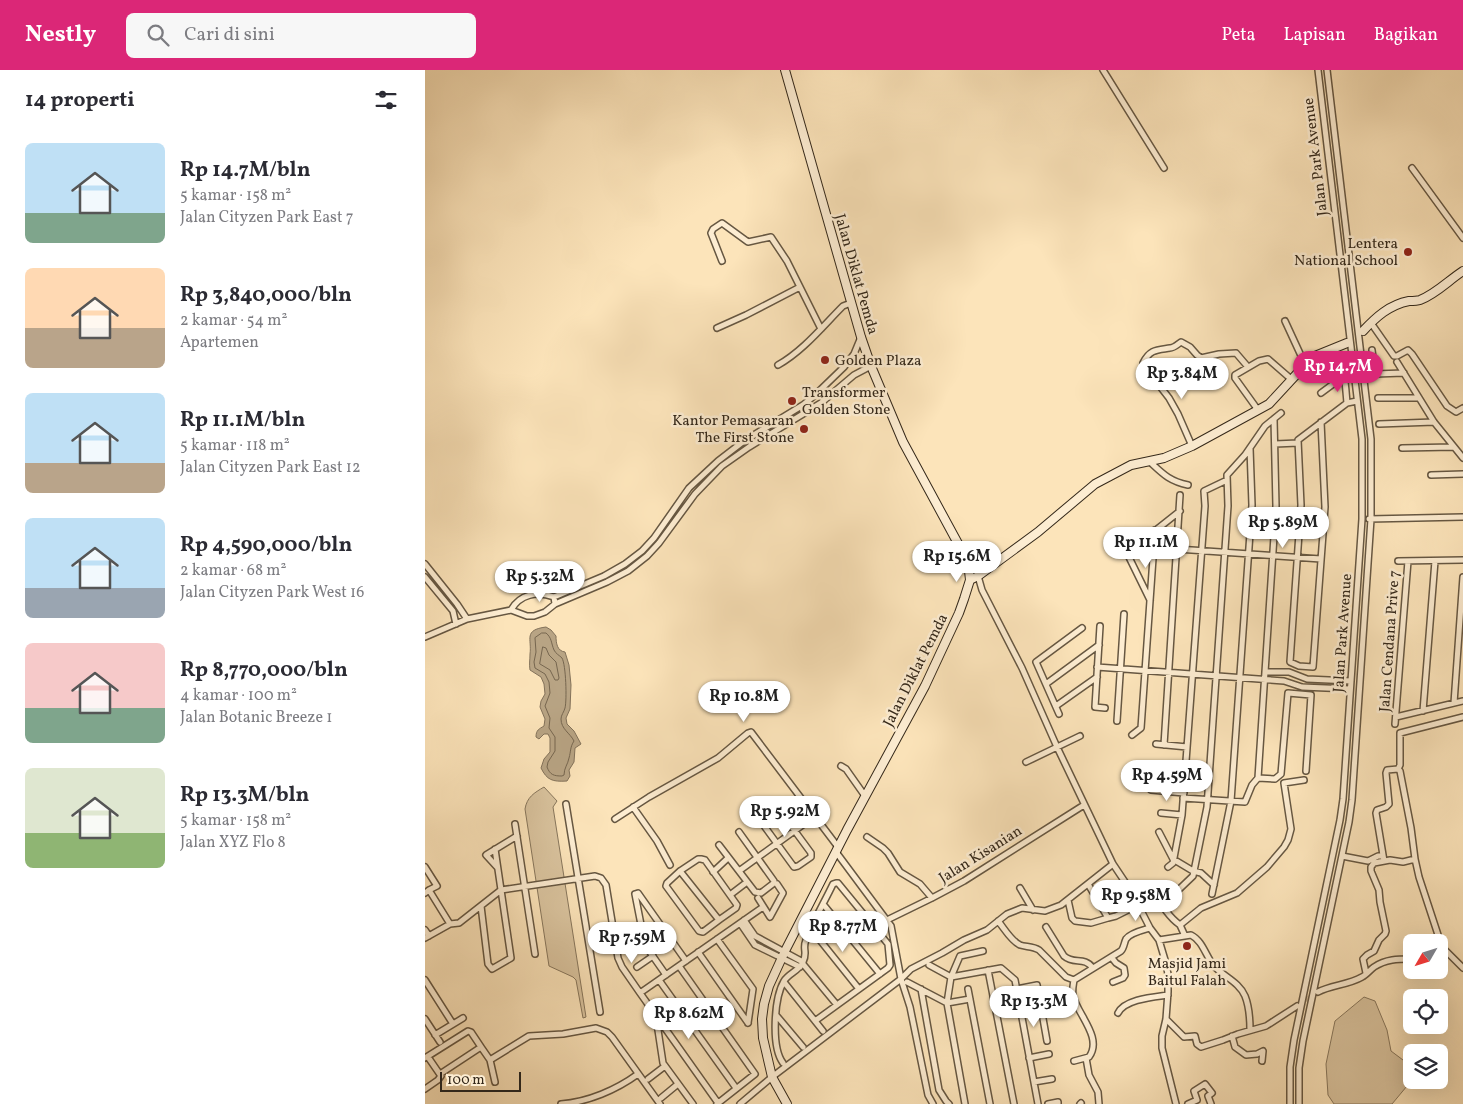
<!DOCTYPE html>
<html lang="id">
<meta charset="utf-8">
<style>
body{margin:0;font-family:Vollkorn,serif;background:#f7f7f7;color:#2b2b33;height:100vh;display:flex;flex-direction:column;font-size:19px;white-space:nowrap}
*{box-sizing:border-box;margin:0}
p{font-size:16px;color:#7c7c81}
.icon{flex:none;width:28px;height:28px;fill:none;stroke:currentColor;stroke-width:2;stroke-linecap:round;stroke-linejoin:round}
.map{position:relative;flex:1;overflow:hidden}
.drawer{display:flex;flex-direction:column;background:#fff;width:425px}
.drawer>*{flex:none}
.needle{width:32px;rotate:231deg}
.fabs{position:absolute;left:978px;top:864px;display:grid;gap:10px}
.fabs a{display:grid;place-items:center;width:45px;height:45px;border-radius:8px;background:#fff;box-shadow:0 5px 20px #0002;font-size:25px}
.scale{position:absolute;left:15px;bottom:12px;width:81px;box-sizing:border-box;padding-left:5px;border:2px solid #34281a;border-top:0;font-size:14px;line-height:18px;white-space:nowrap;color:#34281a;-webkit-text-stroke:4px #fdedd2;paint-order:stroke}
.price{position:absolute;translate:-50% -42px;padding:0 11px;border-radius:18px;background:#fff;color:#222;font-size:16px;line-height:32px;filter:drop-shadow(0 1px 2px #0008)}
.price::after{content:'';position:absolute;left:50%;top:30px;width:15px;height:11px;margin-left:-8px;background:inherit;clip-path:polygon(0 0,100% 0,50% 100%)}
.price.on{background:#db2777;color:#fff}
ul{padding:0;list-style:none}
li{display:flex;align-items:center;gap:15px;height:125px;padding:0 25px}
li span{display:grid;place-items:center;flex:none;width:140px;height:100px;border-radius:8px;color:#555}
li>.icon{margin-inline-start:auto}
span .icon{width:60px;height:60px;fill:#fffc;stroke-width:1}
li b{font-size:21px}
h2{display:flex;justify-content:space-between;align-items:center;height:60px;padding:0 25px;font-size:21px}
header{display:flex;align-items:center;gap:30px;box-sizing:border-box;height:70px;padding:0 25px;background:#db2777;color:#fff}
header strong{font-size:24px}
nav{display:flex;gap:28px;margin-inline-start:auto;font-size:18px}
.search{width:350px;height:45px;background:#f7f7f7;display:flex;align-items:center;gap:12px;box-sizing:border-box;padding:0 18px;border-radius:8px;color:#7c7c81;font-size:19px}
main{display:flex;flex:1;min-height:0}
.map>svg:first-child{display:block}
.green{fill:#dac49f;stroke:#87765c}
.water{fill:#b8a484;stroke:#83725a}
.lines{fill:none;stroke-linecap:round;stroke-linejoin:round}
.shore{stroke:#76664f;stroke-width:1}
.street-tunnel{stroke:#d4be9a;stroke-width:5;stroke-dasharray:5 2.5;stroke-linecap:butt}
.street-casing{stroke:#665742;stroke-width:8}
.secondary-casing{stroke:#34281a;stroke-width:10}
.street{stroke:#fdedd2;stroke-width:5}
.secondary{stroke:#fdedd2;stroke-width:8}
.poi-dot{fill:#8f2418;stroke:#fdedd2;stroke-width:2}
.labels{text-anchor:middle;stroke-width:5;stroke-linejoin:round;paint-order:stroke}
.street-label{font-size:15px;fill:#34281a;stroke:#fdedd2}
.poi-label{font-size:15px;fill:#34281a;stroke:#fdedd2;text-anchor:end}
</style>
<header>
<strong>Nestly</strong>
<div class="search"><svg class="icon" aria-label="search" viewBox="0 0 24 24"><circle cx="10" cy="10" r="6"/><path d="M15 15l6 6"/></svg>Cari di sini</div>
<nav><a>Peta</a><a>Lapisan</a><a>Bagikan</a></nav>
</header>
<main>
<section class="drawer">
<h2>14 properti<svg class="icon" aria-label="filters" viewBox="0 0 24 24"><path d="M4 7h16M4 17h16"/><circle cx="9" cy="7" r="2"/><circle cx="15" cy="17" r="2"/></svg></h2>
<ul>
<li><span style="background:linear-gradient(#bfe0f5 70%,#7fa58c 0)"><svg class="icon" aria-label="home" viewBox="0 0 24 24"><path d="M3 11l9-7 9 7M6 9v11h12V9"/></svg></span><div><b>Rp 14.7M/bln</b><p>5 kamar · 158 m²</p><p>Jalan Cityzen Park East 7</p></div></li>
<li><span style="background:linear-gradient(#ffd9b3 60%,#b9a48a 0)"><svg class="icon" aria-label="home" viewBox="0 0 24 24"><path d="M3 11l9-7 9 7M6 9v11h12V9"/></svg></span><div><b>Rp 3,840,000/bln</b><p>2 kamar · 54 m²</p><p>Apartemen</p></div></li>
<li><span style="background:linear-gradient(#bfe0f5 70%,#b9a48a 0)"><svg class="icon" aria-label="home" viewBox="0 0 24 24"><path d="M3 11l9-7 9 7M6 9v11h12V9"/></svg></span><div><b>Rp 11.1M/bln</b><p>5 kamar · 118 m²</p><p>Jalan Cityzen Park East 12</p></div></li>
<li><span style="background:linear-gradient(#bfe0f5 70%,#9aa5b1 0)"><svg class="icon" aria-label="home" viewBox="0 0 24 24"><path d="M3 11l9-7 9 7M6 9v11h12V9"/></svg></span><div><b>Rp 4,590,000/bln</b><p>2 kamar · 68 m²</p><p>Jalan Cityzen Park West 16</p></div></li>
<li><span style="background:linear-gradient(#f6c9c9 65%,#7fa58c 0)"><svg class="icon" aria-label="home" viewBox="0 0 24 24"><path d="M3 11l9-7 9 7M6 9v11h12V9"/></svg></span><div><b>Rp 8,770,000/bln</b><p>4 kamar · 100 m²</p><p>Jalan Botanic Breeze 1</p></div></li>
<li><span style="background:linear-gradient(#dfe7d0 65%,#8fb573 0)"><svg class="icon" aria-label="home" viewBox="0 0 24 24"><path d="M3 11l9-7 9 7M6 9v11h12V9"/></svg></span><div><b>Rp 13.3M/bln</b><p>5 kamar · 158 m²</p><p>Jalan XYZ Flo 8</p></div></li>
</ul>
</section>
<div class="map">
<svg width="1038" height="1034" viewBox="0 0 1038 1034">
<rect width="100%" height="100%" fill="#fce4ba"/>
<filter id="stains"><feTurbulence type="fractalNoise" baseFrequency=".004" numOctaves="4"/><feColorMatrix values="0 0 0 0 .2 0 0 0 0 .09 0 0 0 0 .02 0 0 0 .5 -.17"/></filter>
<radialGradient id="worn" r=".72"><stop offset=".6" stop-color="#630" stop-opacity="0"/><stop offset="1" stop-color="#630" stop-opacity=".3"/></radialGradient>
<path class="green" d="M119,717l13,14 -4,6 33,210 -3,1 -7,-38 -3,-3 -24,-11 -24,-157c2,-12 9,-16 19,-22z
M939,927l11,4 12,29 4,21 20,15 1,14 -20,24h-58l-6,-9 -2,-31 9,-43z"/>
<path class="water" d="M121,557l5,3 5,6c0,7 1,15 9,16l4,13 2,20 -1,24 -4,9 1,6 7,7 7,13 -6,4 -1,14 -5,8 1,6 -3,5c-15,1 -20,-1 -26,-13l3,-9 6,-7v-14l-2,-4h-4l-5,5 -3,-2c0,-7 3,-8 8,-11l1,-7 -5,-12 1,-6 4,-7 -1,-10 -3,-7 -11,-7c-1,-6 0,-10 0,-16 2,-15 -7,-24 16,-27z"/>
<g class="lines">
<path class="shore" d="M117,563h4c6,5 5,10 8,17 2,4 5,5 8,8 4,7 5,42 3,50 -1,4 -4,7 -4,11 0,10 9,14 13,22 -4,6 -3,10 -5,17 -1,6 -5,10 -5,17l-2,1c-8,0 -12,-1 -15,-9l1,-5 7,-11v-14l-6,-9 1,-10 -5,-12 5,-13 -1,-11 -4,-8 -10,-6 -1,-6 2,-10 -1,-14z
M118,577l3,1 3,7 7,7 3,16 -1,2h-3l-5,-10 -10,-6z"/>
<path class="street-tunnel" d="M874,934l16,-10"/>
<g class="street-casing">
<path id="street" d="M678,0l61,98
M987,98l51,70
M297,191l-11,-28 2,-4 9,-6 26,19 23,-5 16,24 34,68
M860,251l18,39 3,4
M946,253l23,33h3l11,-6 4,4 35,52 9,6 7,-4
M292,258l29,-13 54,-28
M947,280l3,24 29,-1
M972,292l37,60 29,36
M353,295c25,-14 45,-39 65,-59l8,-3
M882,300c6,-5 19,-16 27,-15 11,2 12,39 13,48
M896,323l23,-17
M953,328h41
M833,340l-23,-32v-3l24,-14 9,-2 23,20
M896,352l4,85 -12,160 -14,-1 -9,-4 11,-157 -3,-65 49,-37 10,-2
M954,354l55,-2
M850,374l23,-1
M767,376l-14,-32 -9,-16 -24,-31 -2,-4c7,-14 14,-13 27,-15 4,0 8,-4 11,-6l9,5 7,8 4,3 18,-4 17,-1 12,14
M977,378l51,-1
M724,391c14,13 20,20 39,24
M1006,405l32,-1
M944,449l94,-2
M698,475l27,55
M752,479l144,10
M702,483l53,-42
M973,491l65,-1
M0,494l32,40 10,15
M553,506l4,14 40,78 35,79 56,117 18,27 19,37 9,12 6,20 3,14v18l-2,27 -4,17v12l14,56
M0,507l28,34 3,13
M129,527l50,-21 21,-12 17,-13 12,-13 35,-50 29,-27 26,-20 59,-36 11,-9 30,-29 10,-13 7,-17
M130,534l52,-22 21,-11 19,-15 12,-13 36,-49 27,-28 27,-19 72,-44 33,-28 17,-9
M675,556l-5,81 10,1
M0,567l42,-18 44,-9 16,6h7l11,-4 10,-8 -1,-7c-17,-6 -34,-3 -43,13
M672,597l187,14 18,6 48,2
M840,602h24l18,7 44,2
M621,614l53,-39
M1029,633l9,-126
M631,636l41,-29
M998,641l12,-150
M634,644l-23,-52 46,-34
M971,647l67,-16
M1038,647l-63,16v32l-2,4 2,2 11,57 4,31 4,18 23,70 21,21
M692,651l7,-107
M970,654l13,-163
M707,665l9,-7 14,-198
M731,674l31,3
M739,675l16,-250
M601,692l54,-26
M416,696l5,3 19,27
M728,698l32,2
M833,708l18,-272 -2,-87
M833,708l17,1 6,-5 7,-81 23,2 -5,76
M726,720l33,3
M758,728l62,4 7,-17 6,-7
M141,734l34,208
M208,737l24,34 13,24
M736,743l21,2
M190,749l34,-22 69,-39 30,-25 3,-1 87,115
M337,753l32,44 4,-1 13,-9v-4l-33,-45
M90,754l20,130
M734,762l14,27 20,12 8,2 13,12
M442,767l16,11 5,5 12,19 20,12 12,14
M294,775l36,47 6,1 13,-10v-2l-35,-49
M411,782l55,74 10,53 9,28 18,88 5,9
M917,786l26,5 10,-5h5
M273,789h3l4,1 32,45 -1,3 -17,12 -39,-49z
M959,791l-8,-48 1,-3 9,-3 3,-3 -3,-31 1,-3 11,-1
M0,797l12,19 -8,4
M72,797l-11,-12 31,-19
M743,797l5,-4 9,-48 23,-309 -1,-15 23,-11
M255,801l-13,12 -1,3 33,45 4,1 16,-12
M314,801l76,-55
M288,802l15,-14
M663,814l20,34 8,-2 22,-11
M725,816c9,14 17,30 30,39
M595,818l13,22
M0,823l4,-3 21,34 9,-1 42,-33 94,-14 6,2 5,7 12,73 4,9 18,26 123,-86
M210,824l10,51 21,30
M210,824l3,-1 48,68
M787,824l19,-93 21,-296 -2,-57
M305,825l17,-13
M746,827l22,-21 14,-69 21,-301 -1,-31 18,-20 20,-29 16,-13
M333,828l12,19 13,-24 -6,-9
M643,830l4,18 3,3 16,2 17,-5
M398,834l57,70
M56,836l7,58 4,5 19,-11 -16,-109
M319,850l11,16 48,26
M462,850l45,-22 32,-17 120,-76
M573,851c6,7 13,20 22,24 6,2 13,1 19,5l27,27 8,3 47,-29c3,-3 3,-8 5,-12 4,-6 17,-9 24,-11
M315,853l15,22 45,22
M621,857l18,29c10,9 20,0 29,12
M386,859l48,60
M0,860l4,6
M760,866l-5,-11 21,-17 36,-15 30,-26 17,-20 4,-7 3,-11 -7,-46 20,-3
M0,868l25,-14
M292,869l36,50 -5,34
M734,870l32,-5c12,6 15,22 23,31 10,11 25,16 31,30 4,10 5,23 5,34
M273,882l50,71
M687,888l4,5 8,5 1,7 -2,3 -10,4
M378,894l34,41
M504,895l22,12 50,-9 14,12 23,124
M254,896l76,108 -38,30
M212,897l16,-11
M563,900l26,134
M941,903l-3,-14 4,-4 7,-4 5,-11 6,-6 1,-3 -6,-29 -1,-12 -8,-19v-4l3,-4 16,-3 13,2 12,-3
M0,910l28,44
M234,910l77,108
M359,912l39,49
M482,912l40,21 23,-4
M496,919l18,101 7,11 3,3
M543,919l22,115
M591,919l21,-4 10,56
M893,922c13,-7 30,-7 44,-15 4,-2 8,-7 12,-10 12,-8 24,-8 37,-8
M215,923l78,110
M615,929l10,-3
M693,943c7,-14 36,-16 50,-18
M351,945l27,32
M231,947l7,46 30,41
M0,949l15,23
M741,949l18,18 11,-1 2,8 4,3 22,-7 15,-6 28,-8 31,-20
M10,965l28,-17
M807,966l3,11 11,8 11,-1 6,-3 -1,10
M56,977l9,13 5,22
M0,988l43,-27 3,1 10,15 -41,27
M604,988l20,-4
M661,988l3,17 9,17 1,12
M65,990l39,-24 34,-2 33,-6 11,4 5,5 48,67
M649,991l15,-4c14,-19 -11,-42 -16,-61 -1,-6 0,-10 1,-16
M358,993c-12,-16 -9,-65 1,-82 5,-8 15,-10 19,-19 5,-10 -1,-13 3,-22 7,-19 18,-37 27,-56l3,-1h2l50,61 2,21 -2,3 -73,53
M223,1009l17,-13
M609,1012l18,-3
M0,1019l13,-9 3,-4 -13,-19
M236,1028l17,-14
M136,1034c27,-2 55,-14 77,-30
M315,1034l32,-27 129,-98 10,-10 31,-16 22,-13 23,-10 20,-16 15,-6 23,3 16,-6 52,-41
M540,1034l-18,-101 4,-26 9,-21 23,-5
M623,1034l10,-2v2
M655,1034l1,-1
M763,1034l9,-4 -3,-9 11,-7 7,9 -4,3 3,8
M865,1034v-37l4,-27 46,-220 3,-21 19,-280v-80l-44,-369
M874,1034v-36l4,-27 46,-219 3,-22 19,-281v-80l-44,-369"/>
</g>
<g class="secondary-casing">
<path id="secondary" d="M360,0l76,267 10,29 32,76 65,120 2,18 -6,19 -5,14 -34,73 -78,144 -62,121 -16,35 -5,18 -2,15 1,19 9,39 15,27
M938,261c13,-14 26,-26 46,-30 3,0 8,0 11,-1 16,-6 29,-20 43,-29
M545,510l8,-4 60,-44 57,-48 36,-19 33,-7 28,-12 77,-42 37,-40 9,-8 32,-13"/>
</g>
<use href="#street" class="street"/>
<use href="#secondary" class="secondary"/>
</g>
<g class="poi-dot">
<circle cx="983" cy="182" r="5"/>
<circle cx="400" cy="290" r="5"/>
<circle cx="367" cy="331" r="5"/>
<circle cx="379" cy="359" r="5"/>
<circle cx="762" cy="876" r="5"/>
</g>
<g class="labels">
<g class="street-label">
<text transform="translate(890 87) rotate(-97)" y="5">Jalan Park Avenue</text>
<text transform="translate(432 204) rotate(74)" y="5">Jalan Diklat Pemda</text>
<text transform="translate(917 563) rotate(-86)" y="5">Jalan Park Avenue</text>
<text transform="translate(964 571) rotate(-86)" y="5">Jalan Cendana Prive 7</text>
<text transform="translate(490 600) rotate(-63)" y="5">Jalan Diklat Pemda</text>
<text transform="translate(555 784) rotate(-32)" y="5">Jalan Kisanian</text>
</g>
<g class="poi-label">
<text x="973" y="178">Lentera<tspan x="973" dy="17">National School</tspan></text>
<text x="410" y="295" text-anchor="start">Golden Plaza</text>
<text x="377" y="327" text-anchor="start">Transformer<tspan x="377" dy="17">Golden Stone</tspan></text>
<text x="369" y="355">Kantor Pemasaran<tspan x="369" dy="17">The First Stone</tspan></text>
<text x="762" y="898" text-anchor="middle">Masjid Jami<tspan x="762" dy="17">Baitul Falah</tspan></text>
</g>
</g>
<rect width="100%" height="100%" filter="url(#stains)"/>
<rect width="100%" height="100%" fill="url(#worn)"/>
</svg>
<div class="fabs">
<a><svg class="needle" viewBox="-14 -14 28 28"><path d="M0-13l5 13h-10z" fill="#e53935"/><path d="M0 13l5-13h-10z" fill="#7c7c81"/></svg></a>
<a><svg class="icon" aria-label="locate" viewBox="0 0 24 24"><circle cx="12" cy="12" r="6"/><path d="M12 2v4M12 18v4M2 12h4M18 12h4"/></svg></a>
<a><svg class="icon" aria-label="layers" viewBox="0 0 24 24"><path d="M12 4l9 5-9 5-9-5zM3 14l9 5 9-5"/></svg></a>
</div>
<div class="scale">100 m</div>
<b class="price on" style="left:913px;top:323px">Rp 14.7M</b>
<b class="price" style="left:757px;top:330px">Rp 3.84M</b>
<b class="price" style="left:858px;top:479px">Rp 5.89M</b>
<b class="price" style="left:721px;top:499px">Rp 11.1M</b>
<b class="price" style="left:532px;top:513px">Rp 15.6M</b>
<b class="price" style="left:115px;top:533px">Rp 5.32M</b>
<b class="price" style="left:319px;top:653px">Rp 10.8M</b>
<b class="price" style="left:742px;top:732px">Rp 4.59M</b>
<b class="price" style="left:360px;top:768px">Rp 5.92M</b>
<b class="price" style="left:711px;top:852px">Rp 9.58M</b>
<b class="price" style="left:418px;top:883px">Rp 8.77M</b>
<b class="price" style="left:207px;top:894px">Rp 7.59M</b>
<b class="price" style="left:609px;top:958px">Rp 13.3M</b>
<b class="price" style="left:264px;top:970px">Rp 8.62M</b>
</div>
</main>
